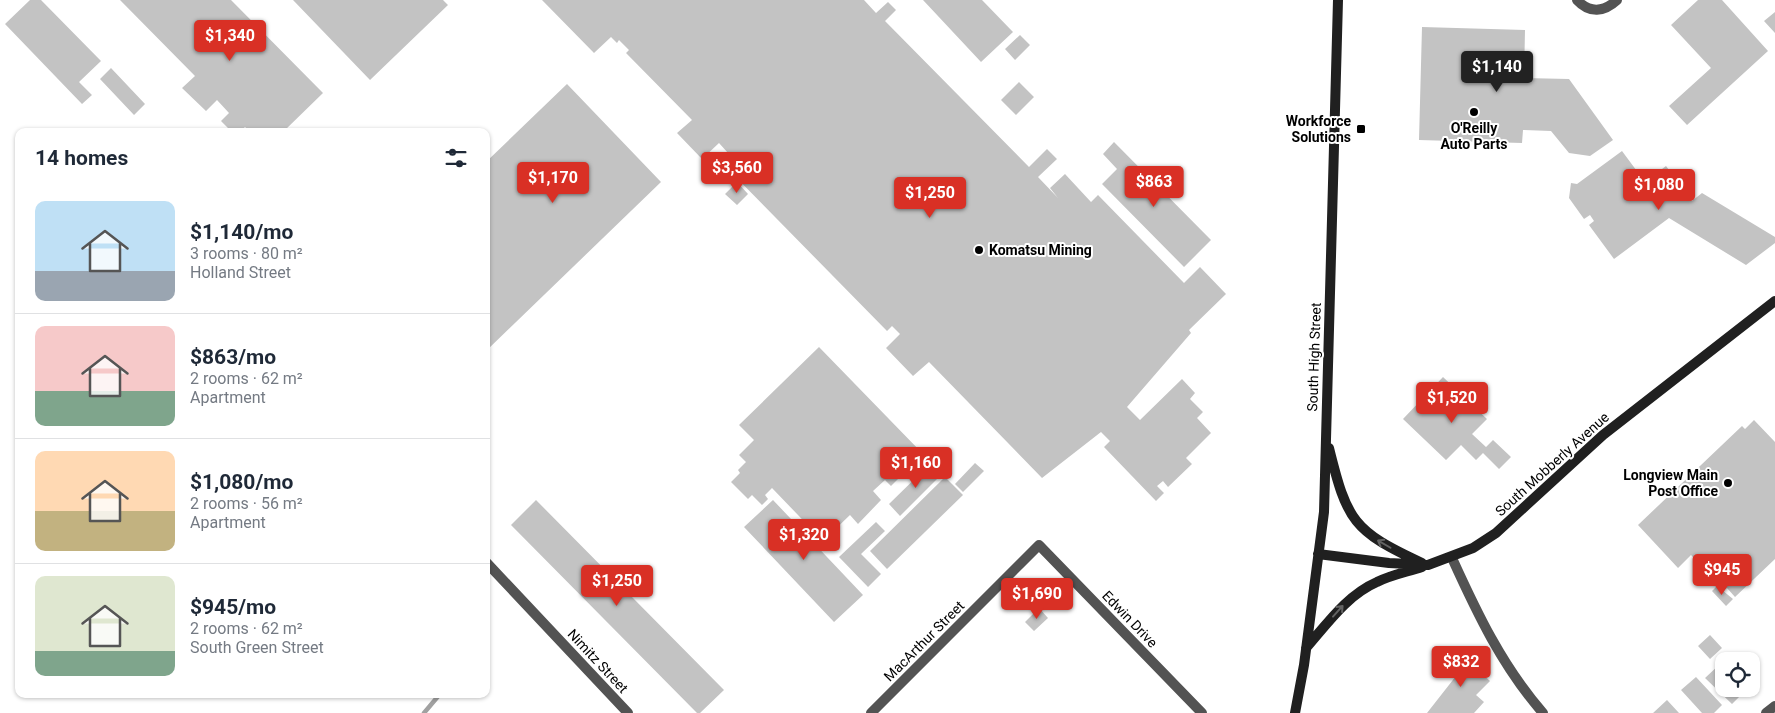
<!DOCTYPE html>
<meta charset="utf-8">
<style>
body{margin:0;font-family:Roboto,sans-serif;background:#f2f2f3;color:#1f2937;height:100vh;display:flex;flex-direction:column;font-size:19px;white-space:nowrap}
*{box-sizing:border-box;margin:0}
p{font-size:16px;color:#747a83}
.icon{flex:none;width:28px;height:28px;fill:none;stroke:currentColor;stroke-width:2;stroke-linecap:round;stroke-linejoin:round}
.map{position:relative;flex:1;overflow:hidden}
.details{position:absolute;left:15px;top:128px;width:475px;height:570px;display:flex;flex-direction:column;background:#fff;border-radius:10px;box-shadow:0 1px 4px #0004}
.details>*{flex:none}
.tools{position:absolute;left:1715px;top:652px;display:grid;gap:10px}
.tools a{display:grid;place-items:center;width:45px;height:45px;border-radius:10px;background:#fff;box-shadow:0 1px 4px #0004;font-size:25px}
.price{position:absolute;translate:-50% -42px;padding:0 11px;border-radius:5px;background:#d93025;color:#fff;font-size:16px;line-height:32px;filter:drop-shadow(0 1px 2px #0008)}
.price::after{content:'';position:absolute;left:50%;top:30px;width:15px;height:11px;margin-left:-8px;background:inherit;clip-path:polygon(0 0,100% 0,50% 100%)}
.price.on{background:#222;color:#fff}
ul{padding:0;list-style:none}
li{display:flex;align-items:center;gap:15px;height:125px;padding:0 20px}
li+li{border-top:1px solid #e0e1e3}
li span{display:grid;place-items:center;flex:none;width:140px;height:100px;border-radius:10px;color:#555}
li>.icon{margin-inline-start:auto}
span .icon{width:60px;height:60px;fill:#fffc;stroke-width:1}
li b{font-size:21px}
h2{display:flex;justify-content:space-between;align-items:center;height:60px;padding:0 20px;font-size:21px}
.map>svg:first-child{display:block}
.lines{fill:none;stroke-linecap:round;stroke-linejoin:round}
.stream{stroke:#a1a1a1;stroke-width:4.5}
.building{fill:#c3c3c3}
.minor{stroke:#535353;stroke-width:10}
.secondary{stroke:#202020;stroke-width:10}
.oneway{stroke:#636363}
.poi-dot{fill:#000;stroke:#fff;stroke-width:2}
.labels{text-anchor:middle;stroke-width:4;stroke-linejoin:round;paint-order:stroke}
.poi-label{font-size:14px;font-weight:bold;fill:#000;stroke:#fff;text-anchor:end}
.street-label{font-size:14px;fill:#000;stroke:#fff}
</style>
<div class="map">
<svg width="1775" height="713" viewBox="0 0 1775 713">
<rect width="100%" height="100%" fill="#fff"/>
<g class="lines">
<path class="stream" d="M424,713l16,-19"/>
</g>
<path class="building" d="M30,0h11l60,61 -22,21 13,13 -10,9 -77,-80z
M120,0h111l92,93 -39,38h-35l-4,-4 -4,4h-10l-10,-10 8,-8 -12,-13 -11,11 -24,-23 13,-12z
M293,0h150l5,5 -78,75z
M542,0h322l12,13 12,-11 8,8 -11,11 144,146 18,-18 10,10 -19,18 20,21 -8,-10 15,-14 26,28 7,-7 86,88 16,-16 26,27 -37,36 2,3 -64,74 13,13 42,-41 13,14 -5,6 13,13 -6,6 14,15 -25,25 6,6 -24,23 -5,-6 -6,5 7,7 -8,8 -52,-54 6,-6 -9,-9 -59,46 -113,-116 -16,14 -27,-28 14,-14 -8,-8 -5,5 -167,-170 8,-8 -9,-10 -17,16 -25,-26 15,-13 -66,-67 3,-3 -10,-10 -2,3 -6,-6 -17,16z
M923,0h59l31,32 -32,30z
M1698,0h24l46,51 -81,74 -18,-19 42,-38 -40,-43z
M1775,12v21l-11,-12z
M1422,27l103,3 -1,48 45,1 44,61 -23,16 -21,-3 -18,-22 -28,-1 -1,13 -103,-3z
M1020,35l10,10 -15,15 -10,-11z
M111,68l34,36 -11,11 -34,-36z
M1019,82l15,15 -18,18 -15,-15z
M567,84l94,98 -175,169v-189z
M1114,142l97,98 -27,27 -82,-83 15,-15 -14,-15z
M1622,151l23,31 21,-16 26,35 10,-8 73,44v6l-29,22 -77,-47 -55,41 -25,-34 5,-4 -4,-6 -6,4 -15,-21 2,-15 6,1z
M737,182l11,12 -11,11 -12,-11z
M819,347l104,107 -32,32 -6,-6 -12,11 8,9 -23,24 -8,-9 -27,26 -51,-53 -7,7 3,4 -6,6 -10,-10 -4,4 -17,-17 9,-9 -2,-3 8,-8 -7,-7 15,-15 -15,-15z
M1443,377l44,42 -15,15 14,13 7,-7 18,17 -12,12 -16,-16 -7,7 -15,-15 -15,15 -43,-41z
M1754,420l21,22v117l-40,38 -8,-9 -3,2 -33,-35 -13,13 -40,-43 104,-99 3,3z
M932,462l11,11 -43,43 -11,-12z
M975,463l9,8 -21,21 -8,-8z
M945,477l18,18 -76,74 -17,-18z
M536,500l188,190 -24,23h-3l-186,-188z
M773,500l90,95 -29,27 -90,-95z
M876,522l9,9 -24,23 20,20 -13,13 -29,-30z
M1717,586l16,13 -7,7 -14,-15z
M1039,608l9,10 -14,13 -9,-9z
M1710,635l12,13 -12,11 -12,-13z
M1455,649l35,32 -14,14 8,7 -10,11h-47l29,-37 -12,-13z
M1720,664l4,4v21l22,1 -14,14 -27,-26z
M1696,677l26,28 -8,8h-12l-21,-23z
M1667,700l12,13h-26z"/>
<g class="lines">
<path class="minor" d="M1577,0c13,14 27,12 40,0
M1452,558c25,55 50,108 91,155
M486,562l142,151
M871,713l168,-168 163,168
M1766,713l9,-7"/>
<path class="secondary" d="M1329,448c18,73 24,83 93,115
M1318,554l71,9 39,2 45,-17 23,-15 107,-98 172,-134
M1306,648c21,-24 41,-53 71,-66 14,-7 30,-10 45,-15
M1295,713l9,-48 20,-153 14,-512"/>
</g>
<defs><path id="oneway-shaft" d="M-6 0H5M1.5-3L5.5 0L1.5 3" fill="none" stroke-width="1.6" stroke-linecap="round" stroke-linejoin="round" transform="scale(1.25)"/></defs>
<g class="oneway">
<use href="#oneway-shaft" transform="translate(1384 544) rotate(-150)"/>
<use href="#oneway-shaft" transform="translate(1338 611) rotate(-48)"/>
</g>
<g class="poi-dot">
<circle cx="1474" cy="112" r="5"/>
<rect x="1356" y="124" width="10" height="10" rx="2.5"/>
<circle cx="979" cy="250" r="5"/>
<circle cx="1728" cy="483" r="5"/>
</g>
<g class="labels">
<g class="poi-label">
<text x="1351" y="126">Workforce<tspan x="1351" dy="16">Solutions</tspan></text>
<text x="1474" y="133" text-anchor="middle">O'Reilly<tspan x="1474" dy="16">Auto Parts</tspan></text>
<text x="989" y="255" text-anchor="start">Komatsu Mining</text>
<text x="1718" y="480">Longview Main<tspan x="1718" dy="16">Post Office</tspan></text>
</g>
<g class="street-label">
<text transform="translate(1314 357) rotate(-88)" y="5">South High Street</text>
<text transform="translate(1552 464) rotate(-42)" y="5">South Mobberly Avenue</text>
<text transform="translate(1130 619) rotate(46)" y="5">Edwin Drive</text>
<text transform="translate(924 641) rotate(-45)" y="5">MacArthur Street</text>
<text transform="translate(598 661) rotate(47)" y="5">Nimitz Street</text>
</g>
</g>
</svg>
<div class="tools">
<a><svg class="icon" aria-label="locate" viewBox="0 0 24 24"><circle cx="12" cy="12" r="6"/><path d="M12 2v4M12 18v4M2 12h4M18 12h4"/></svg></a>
</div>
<b class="price" style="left:230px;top:62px">$1,340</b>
<b class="price on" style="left:1497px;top:93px">$1,140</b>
<b class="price" style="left:737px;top:194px">$3,560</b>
<b class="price" style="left:553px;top:204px">$1,170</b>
<b class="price" style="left:1154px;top:208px">$863</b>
<b class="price" style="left:1659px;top:211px">$1,080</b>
<b class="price" style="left:930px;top:219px">$1,250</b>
<b class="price" style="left:1452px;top:424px">$1,520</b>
<b class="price" style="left:916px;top:489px">$1,160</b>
<b class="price" style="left:804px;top:561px">$1,320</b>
<b class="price" style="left:1722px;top:596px">$945</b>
<b class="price" style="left:617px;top:607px">$1,250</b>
<b class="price" style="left:1037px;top:620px">$1,690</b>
<b class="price" style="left:1461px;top:688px">$832</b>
<section class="details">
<h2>14 homes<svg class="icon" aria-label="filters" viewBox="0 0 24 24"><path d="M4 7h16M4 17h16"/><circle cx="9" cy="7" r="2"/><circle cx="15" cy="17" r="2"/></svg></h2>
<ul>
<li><span style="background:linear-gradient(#bfe0f5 70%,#9aa5b1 0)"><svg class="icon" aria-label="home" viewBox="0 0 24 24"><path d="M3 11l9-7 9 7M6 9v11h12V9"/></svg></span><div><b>$1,140/mo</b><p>3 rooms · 80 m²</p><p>Holland Street</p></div></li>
<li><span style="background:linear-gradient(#f6c9c9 65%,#7fa58c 0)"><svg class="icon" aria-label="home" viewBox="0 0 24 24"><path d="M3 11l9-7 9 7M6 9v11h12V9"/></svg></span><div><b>$863/mo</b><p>2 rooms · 62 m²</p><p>Apartment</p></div></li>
<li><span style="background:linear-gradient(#ffd9b3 60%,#c2b280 0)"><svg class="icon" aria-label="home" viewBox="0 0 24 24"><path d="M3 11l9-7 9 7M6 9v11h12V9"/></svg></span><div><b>$1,080/mo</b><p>2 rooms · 56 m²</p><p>Apartment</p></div></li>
<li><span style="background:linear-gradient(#dfe7d0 75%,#7fa58c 0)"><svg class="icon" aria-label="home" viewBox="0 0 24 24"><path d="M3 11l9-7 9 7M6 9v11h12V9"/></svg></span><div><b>$945/mo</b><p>2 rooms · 62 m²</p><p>South Green Street</p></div></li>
</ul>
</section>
</div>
